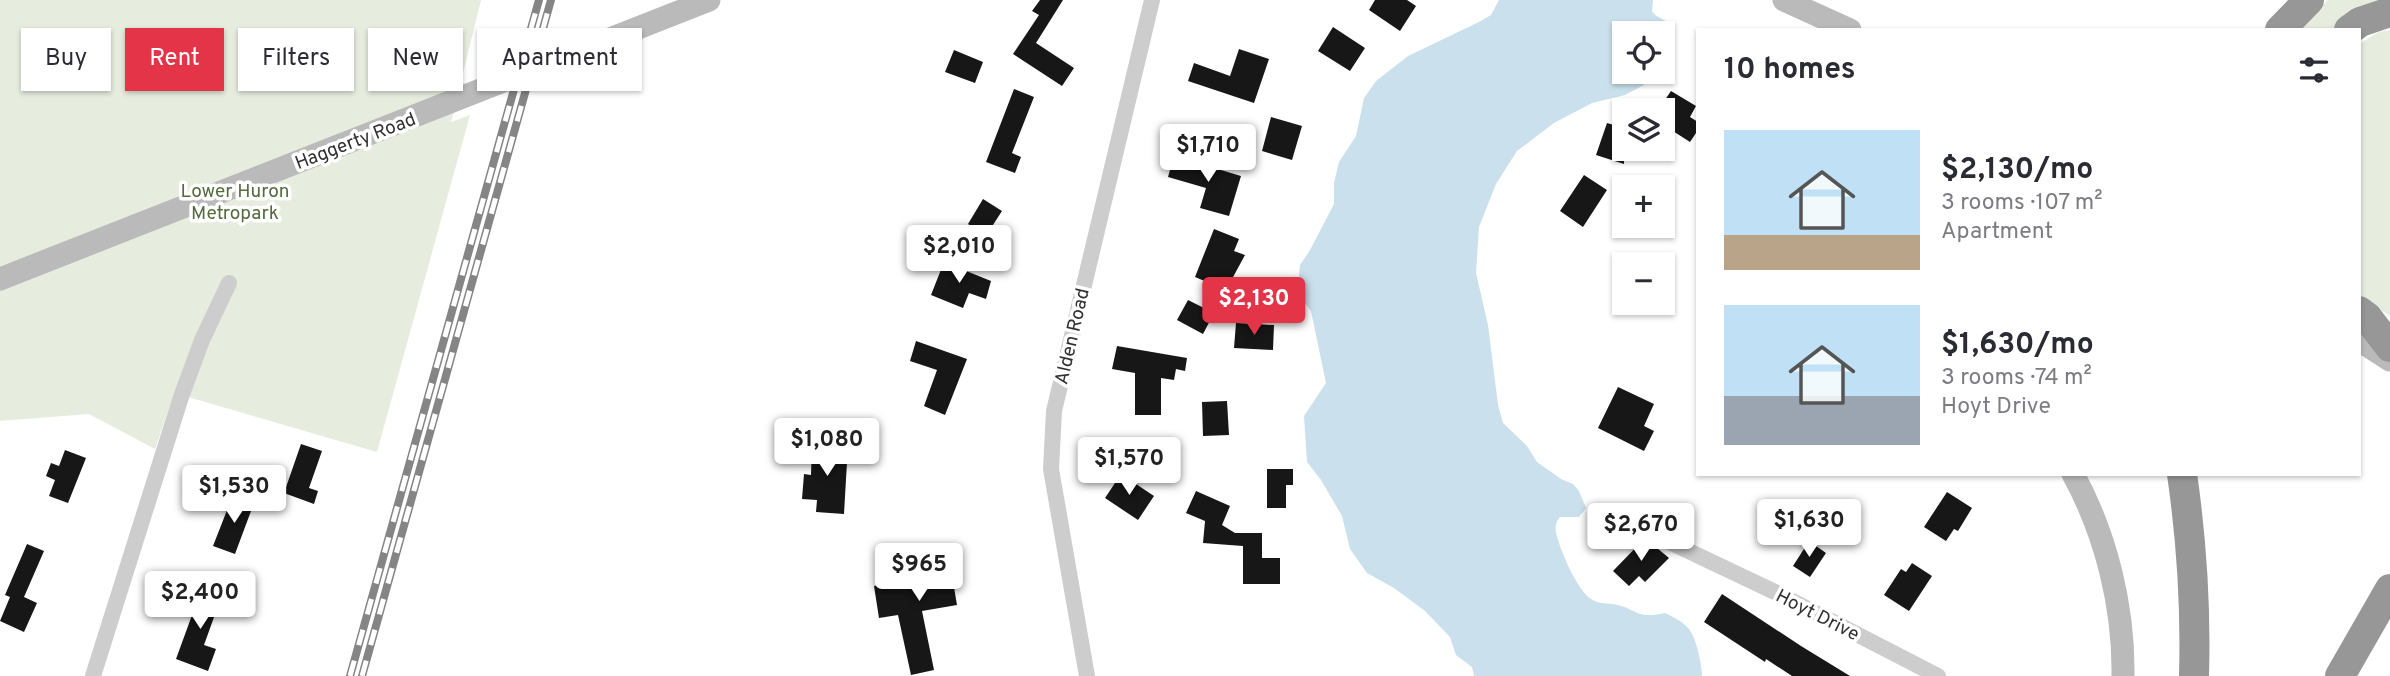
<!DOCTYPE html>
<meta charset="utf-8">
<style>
body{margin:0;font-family:Overpass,sans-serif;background:#f2f2f3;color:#2b2b33;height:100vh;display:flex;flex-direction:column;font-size:26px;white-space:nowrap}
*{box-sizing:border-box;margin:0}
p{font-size:23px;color:#7c7c81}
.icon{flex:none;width:38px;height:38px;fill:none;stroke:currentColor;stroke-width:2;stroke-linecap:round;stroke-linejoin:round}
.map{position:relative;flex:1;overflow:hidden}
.panel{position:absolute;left:1696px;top:28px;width:665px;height:448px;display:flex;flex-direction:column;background:#fff;border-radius:0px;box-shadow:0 2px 5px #0004}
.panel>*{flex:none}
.banner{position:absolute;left:21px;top:28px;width:665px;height:63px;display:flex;gap:14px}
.tools{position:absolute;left:1612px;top:21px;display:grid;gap:14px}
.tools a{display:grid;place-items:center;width:63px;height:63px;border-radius:0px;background:#fff;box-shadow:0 2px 5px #0004;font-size:35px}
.price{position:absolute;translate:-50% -60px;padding:0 16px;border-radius:7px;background:#fff;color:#222;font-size:23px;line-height:46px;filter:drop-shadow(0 2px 4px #0008)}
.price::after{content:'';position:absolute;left:50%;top:42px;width:21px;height:16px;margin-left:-10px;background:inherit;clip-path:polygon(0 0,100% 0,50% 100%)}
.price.on{background:#e43448;color:#fff}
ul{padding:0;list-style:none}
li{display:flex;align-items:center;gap:21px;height:175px;padding:0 28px}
li span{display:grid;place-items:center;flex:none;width:196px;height:140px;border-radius:0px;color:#555}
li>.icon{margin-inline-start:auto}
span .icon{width:84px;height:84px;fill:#fffc;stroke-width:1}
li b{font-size:30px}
h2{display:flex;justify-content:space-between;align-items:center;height:84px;padding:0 28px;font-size:30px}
.tag{padding:0 24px;border-radius:0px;background:#fff;box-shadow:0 2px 5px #0004;font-size:24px;line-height:63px}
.tag.on{background:#e43448;color:#fff}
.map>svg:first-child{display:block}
.green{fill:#e6ecde}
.water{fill:#cae0ec}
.building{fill:#171717}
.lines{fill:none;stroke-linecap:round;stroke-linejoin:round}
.street{stroke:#cdcdcd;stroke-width:16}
.secondary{stroke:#bababa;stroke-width:23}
.highway{stroke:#979797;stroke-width:30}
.rail-casing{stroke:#858585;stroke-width:8}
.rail{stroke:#fff;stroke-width:5;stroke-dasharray:16;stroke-linecap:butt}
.labels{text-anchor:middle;stroke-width:7;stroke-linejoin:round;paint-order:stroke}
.street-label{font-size:19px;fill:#303030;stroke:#fff}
.park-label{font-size:19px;fill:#546b3d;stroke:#fff}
</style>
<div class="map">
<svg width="2390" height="676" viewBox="0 0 2390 676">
<rect width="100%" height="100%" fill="#fff"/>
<path class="green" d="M0,0h481l-30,122 19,-7 -93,337 -203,-59 -19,56 -66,-35 -89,7z
M2328,0h62l-52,30h-42z
M2390,30v286l-31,-20v-252l20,-12z"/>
<path class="water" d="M1499,0h154l-1,11 3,4 16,9v9l-8,20 -1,-20h-38v39h29l-9,13 -19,10 -33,8 -38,20 -37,28 -21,33 -17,43 -3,46 12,52 10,80 5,18 24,23 10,16 24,17 12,5 6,7 7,17 -7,9h-19c-4,5 -5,8 -4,15 3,16 21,58 35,67 7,5 14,4 21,5 24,3 22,16 53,9 8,4 17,8 23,15 8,8 14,37 14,48h-228l-2,-9 -16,-12 -6,-18 -25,-26 -31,-23 -27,-15 -17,-24 -8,-33 -21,-36 -14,-18 -3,-46 22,-33 -15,-72 -10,-13 -3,-13 2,-20 10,-15 24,-46v-21l5,-21 17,-26 8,-38 12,-17 32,-25 71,-34 12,-7z"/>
<path class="building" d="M1040,0h23l-27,43 38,25 -12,18 -49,-32 26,-39 -7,-4z
M1375,0h32l9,6 -16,25 -31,-21z
M1333,27l32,21 -15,23 -32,-20z
M1239,49l30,10 -15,44 -66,-22 6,-18 36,13z
M954,50l29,12 -8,21 -30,-11z
M1014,89l20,8 -22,56 9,4 -6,16 -29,-11z
M1671,91l25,15 -6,11 8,5v8l-8,12 -28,-18v-20z
M1271,117l31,9 -10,34 -30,-9z
M1607,123l17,5v36l-28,-9z
M1174,156l67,20 -12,40 -29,-8 6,-20 -38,-11z
M1584,175l23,15 -24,37 -23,-16z
M983,199l19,12 -11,17 17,11 -11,18 -32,-21 6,-10 -3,-2z
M1214,229l25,10 -5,12 11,4 -19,35 -31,-13z
M944,262l47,19 -5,18 -17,-6 -6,15 -32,-13z
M1188,300l26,13 -11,21 -26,-14z
M1236,323l38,2 -1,25 -39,-2z
M916,341l51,18 -22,56 -21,-9 13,-36 -27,-9z
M1117,346l70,12 -2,13 -9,-2 -2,11 -13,-2v37h-26v-42l-23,-4z
M1618,387l36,17 -10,22 10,5 -10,20 -46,-23z
M1227,401l2,34 -26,1 -1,-34z
M812,443l36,2 -4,69 -28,-2 1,-12 -15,-1 2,-25 7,1z
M301,444l21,7 -13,37 9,3 -4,13 -30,-11z
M65,450l21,8 -18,45 -19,-7 6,-16 -9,-4 5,-13 8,3z
M1267,469h26v16h-7v23h-19z
M1121,474l33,22 -16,24 -33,-22z
M1196,491l34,15 -8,19 13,8h27v25h18v26h-37v-38l-40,-3 2,-22 -19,-8z
M1947,492l25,16 -14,23 -4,-2 -8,12 -22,-14z
M233,495l21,8 -19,51 -22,-8z
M1647,536l4,7 18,15 -24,24 -6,-6 -10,10 -16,-15z
M1809,541l17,12 -16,24 -17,-11z
M27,544l17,7 -20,46 13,6 -13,29 -24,-11 10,-24 -5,-2z
M947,546l10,59 -35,6 12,59 -23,5 -13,-60 -19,3 -5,-32 42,-8 -4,-26z
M1912,563l20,13 -23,35 -25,-16 17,-26 5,3z
M203,585l20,7 -19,53 12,4 -8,22 -32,-12z
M1722,594l79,52 49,30h-58l-26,-17 -1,3 -61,-40z"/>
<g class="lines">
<path class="street" d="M1659,537l120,57 159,82
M93,676l88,-279 21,-57 27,-57
M1087,676l-36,-207 3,-58 98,-411"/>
<path class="secondary" d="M1784,0l66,30
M0,279l709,-279
M2359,340l31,20
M2073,474c33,60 51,133 50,202"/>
<path class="highway" d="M2280,30l29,-30
M2349,30l11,-8 30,-10
M2359,311l8,6 23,30
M2182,474c10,69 14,132 12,202
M2340,676l50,-87"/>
<g class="rail-casing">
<path id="rail" d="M350,676l189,-676
M362,676l189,-676"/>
</g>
<use href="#rail" class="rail"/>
</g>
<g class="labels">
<g class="street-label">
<text transform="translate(355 140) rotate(-21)" y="7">Haggerty Road</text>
<text transform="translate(1071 336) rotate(-77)" y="7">Alden Road</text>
<text transform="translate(1818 614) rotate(27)" y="7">Hoyt Drive</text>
</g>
<g class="park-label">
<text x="235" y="197">Lower Huron<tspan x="235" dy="22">Metropark</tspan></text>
</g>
</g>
</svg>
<div class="tools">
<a><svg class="icon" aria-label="locate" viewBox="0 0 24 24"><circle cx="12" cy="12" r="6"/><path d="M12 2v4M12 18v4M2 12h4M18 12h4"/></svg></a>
<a><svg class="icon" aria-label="layers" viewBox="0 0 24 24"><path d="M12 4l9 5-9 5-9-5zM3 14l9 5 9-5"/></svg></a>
<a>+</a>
<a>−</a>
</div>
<b class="price" style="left:1208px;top:184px">$1,710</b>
<b class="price" style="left:959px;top:285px">$2,010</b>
<b class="price on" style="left:1254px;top:337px">$2,130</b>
<b class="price" style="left:827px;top:478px">$1,080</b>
<b class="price" style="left:1129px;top:497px">$1,570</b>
<b class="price" style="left:234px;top:525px">$1,530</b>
<b class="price" style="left:1809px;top:559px">$1,630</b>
<b class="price" style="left:1641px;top:563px">$2,670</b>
<b class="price" style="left:919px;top:603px">$965</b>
<b class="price" style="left:200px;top:631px">$2,400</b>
<div class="banner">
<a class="tag">Buy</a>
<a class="tag on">Rent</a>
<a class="tag">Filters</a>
<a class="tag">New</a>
<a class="tag">Apartment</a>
</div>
<section class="panel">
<h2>10 homes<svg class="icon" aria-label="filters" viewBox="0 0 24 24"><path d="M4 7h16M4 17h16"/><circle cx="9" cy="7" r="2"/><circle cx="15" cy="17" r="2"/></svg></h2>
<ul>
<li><span style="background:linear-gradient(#bfe0f5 75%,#b9a48a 0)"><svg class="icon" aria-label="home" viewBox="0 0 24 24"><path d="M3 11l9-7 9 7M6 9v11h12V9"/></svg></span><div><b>$2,130/mo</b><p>3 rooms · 107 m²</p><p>Apartment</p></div></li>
<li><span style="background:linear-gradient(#bfe0f5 65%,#9aa5b1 0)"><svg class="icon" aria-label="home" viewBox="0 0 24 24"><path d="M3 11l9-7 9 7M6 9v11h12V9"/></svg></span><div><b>$1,630/mo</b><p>3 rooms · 74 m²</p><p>Hoyt Drive</p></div></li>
</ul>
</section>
</div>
